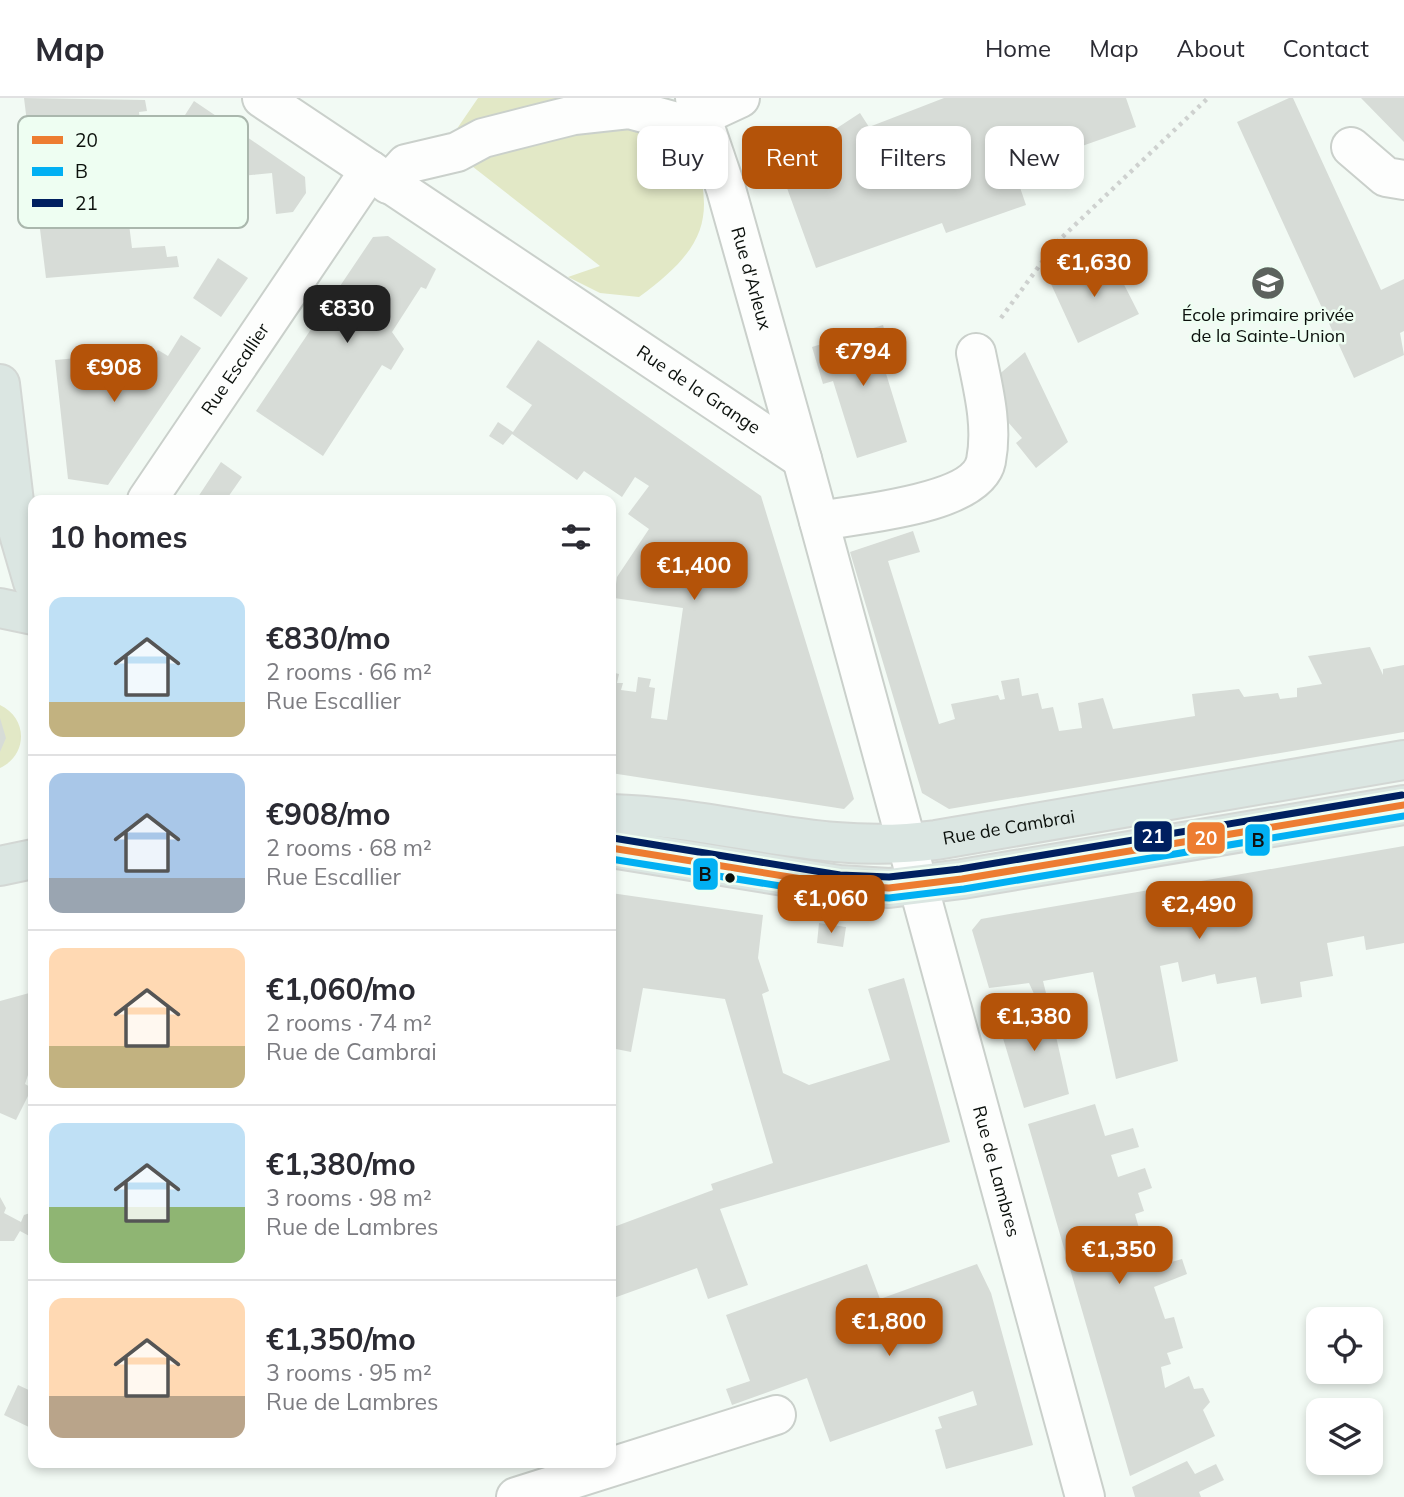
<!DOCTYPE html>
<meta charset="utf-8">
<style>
body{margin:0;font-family:Mulish,sans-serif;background:#f2f2f3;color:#2b2b33;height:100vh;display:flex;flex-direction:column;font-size:26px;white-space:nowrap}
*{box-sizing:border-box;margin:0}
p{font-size:23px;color:#7c7c81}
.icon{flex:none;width:38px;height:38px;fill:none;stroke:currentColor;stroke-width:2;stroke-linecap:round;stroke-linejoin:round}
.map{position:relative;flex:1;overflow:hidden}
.panel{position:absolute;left:28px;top:397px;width:588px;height:973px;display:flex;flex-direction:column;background:#fff;border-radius:14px;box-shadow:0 4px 10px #0003}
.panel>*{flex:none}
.guide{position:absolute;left:637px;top:28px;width:662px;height:63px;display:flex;gap:14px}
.tools{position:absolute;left:1306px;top:1209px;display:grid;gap:14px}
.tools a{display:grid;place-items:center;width:77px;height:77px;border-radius:14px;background:#fff;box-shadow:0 4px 10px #0003;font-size:35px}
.price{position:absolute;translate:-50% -60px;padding:0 16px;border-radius:14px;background:#b45309;color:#fff;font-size:23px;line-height:46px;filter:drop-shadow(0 2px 4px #0008)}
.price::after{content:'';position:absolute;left:50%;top:42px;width:21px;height:16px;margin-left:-10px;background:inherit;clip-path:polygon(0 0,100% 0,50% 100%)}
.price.current{background:#222;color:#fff}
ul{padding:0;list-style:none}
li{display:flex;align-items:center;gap:21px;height:175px;padding:0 21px}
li+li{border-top:2px solid #e1e1e2}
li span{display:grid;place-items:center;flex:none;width:196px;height:140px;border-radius:14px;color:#555}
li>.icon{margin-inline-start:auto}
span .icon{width:84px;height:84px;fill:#fffc;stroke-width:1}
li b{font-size:30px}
h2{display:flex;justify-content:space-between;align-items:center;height:84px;padding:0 21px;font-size:30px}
.pill{padding:0 24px;border-radius:14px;background:#fff;box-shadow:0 4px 10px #0003;font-size:24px;line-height:63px}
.pill.current{background:#b45309;color:#fff}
header{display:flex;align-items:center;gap:42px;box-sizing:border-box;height:98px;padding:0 35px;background:#fff;border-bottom:2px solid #e1e1e2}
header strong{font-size:33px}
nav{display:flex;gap:38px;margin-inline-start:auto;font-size:24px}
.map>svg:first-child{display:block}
.green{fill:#e2e8c6}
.building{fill:#d7dcd7}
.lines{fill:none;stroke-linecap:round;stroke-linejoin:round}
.minor-casing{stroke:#cad0cb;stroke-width:42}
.major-casing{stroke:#d3d7d4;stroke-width:42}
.path{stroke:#ced1cf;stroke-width:4.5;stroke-dasharray:3.5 5;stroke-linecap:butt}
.minor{stroke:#fdfefd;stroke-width:38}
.major{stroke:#dbe6e2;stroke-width:38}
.bus-1-casing{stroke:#eefef2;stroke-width:12}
.bus-2-casing{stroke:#eefef2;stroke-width:12}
.bus-3-casing{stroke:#eefef2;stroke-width:12}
.bus-1{stroke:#ed7d31;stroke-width:7}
.bus-2{stroke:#01b0f3;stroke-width:7}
.bus-3{stroke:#002060;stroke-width:7}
.bus-dot{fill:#0b100c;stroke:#eefef2;stroke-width:2.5}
.labels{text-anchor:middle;stroke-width:5;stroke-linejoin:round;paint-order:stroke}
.street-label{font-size:18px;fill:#0b100c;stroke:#eefef2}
.poi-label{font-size:18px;fill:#0b100c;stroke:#eefef2}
.key{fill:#eefef2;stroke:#aab7ad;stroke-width:2}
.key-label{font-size:19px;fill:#0b100c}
.line-badge{stroke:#eefef2;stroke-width:2.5}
.badge-label{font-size:19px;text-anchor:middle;font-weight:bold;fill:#fff}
.pale-badge-label{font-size:19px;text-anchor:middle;font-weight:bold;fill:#111}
</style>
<header>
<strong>Map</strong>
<nav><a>Home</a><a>Map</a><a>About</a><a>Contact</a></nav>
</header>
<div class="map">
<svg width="1404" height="1399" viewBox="0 0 1404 1399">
<rect width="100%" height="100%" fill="#f2faf4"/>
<path class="green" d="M478,0h165l40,11c26,93 43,125 -44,188l-39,-4 -32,-16 32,-11 -132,-103 -16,-27z
M0,607c28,13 28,50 0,63z"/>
<path class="building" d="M24,0l121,2 2,11 -8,1 1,10 -21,3 2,19 48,-4 25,-39 40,27 -6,7 -32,3 3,20 -51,6 -4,-6 -8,1 3,27 29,-4 2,13 -12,1 1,8 -32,4 5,40 33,-2 2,11 10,-1 2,11 -133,11z
M944,0h182l10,29 -122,43 12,35 -80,28 -4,-10 -126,45 -37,-102 81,-53 9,14z
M1289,0h4l88,192 23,-11v52l-4,2 4,22 -50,23 -117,-256z
M1361,0h43v44z
M247,39l58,40 1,16 -13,19 -17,2 -4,-41 -50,5z
M388,138l48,33 -10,20 -5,-2 -29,45 12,17 -13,21 -9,-5 -59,91 -67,-45 117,-174z
M1109,157l30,59 -61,29 -27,-59z
M218,160l30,20 -27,39 -28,-19z
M883,227l11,38 -10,4 23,75 -50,16 -24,-77 -10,3 -11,-37z
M181,237l20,13 -93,137 -40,-6 -13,-119 45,-4v-12l22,1 29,12 7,-7 10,6z
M538,242l223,156 93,303 -10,10 -233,-36v-101l8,2 -2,9h6l-2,7 15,2 2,-15 13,2 -2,8 6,1 -4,30 16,2 16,-112 -69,-10 3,-21 32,-48 -21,-15 21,-28 -14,-9 -13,20 -38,-26 -7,9 -65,-46 -9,11 -14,-9 9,-14 15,10 19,-27 -26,-18z
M1025,254l43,90 -32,26 -20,-25 6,-5 -21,-24 6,-6 -19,-24z
M221,364l21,15 -16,23h-30z
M913,433l7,21 -32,9 51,163 16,-5 -4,-15 47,-9 2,5 5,-1 -4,-18 18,-3 3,18 16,-3 4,16 11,-2 6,24 23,-3 -4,-25 25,-5 10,31 82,-13 -3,-22 47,-5 5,8 34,-4 2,6 17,-2v-9l25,-4 -14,-28 62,-9 13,28v-6l21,-4v67l-455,77 -27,-16 -72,-241z
M0,620l6,20 -6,14z
M1404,748v97l-38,7 -2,-14 -37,7 6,33 -33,6 2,15 -41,7 -5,-27 -39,7 -2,-10 -33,8 -4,-20 -18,4 18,95 -62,18 -23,-107 -50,9 3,12 -11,3 -6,-13 -40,5 -17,-58 9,-11z
M611,795l152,22 -5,43 11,33 -7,3 21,79 26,12 81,-25 -22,-71 36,-11 46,164 -230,67 28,76 -40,14 -11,-31 -86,31v-71l102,-38 -2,-6 62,-21 -48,-164 -82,-11 -12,64 -20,-4z
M819,825l27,4 -3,20 -26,-4z
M33,894v81l-5,2 -3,9 7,4 -16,32 -16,-7v-112z
M1048,903l21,93 -45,14 -28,-93z
M1095,1006l10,32 28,-8 6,19 -28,8 7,22 27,-9 7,20 -14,5 6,18 -9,3 15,54 32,-9 5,15 -33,13 11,32 9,-2 9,31 -16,5 4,11 -10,3 4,21 24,-12 5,13 9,-1 7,14 -7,8 12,26 -85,40 -102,-352z
M0,1099l6,11 -2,5 17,9 3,-7 9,-3v26l-13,-7 -6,10h-14z
M867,1166l13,35 97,-35 14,29 42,152 -87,24 -11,-39 7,-2 -4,-11 39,-12 -4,-14 -143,51 -23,-64 -75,27 -6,-16 24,-8 -24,-66z
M18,1287l15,7v37l-29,-14z
M1187,1363l8,13 21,-10 8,16 -25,12 2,5h-66l-3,-10z"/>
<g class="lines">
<g class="minor-casing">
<g id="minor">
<path id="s1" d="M262,0l540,361"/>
<path id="s2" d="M695,0l31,91 76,270 283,1038"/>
<path d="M1351,49l35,30 18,3"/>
<path d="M388,86l18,-20 51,-12 26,-14 47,-12 44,-11 55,-6 55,15 56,-26"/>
<path id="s3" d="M147,402l223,-330"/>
<path d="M819,423c38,-7 158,-16 167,-60 7,-36 -3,-73 -10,-108"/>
<path d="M516,1399l260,-82"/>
</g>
</g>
<g class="major-casing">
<g id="major">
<path d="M0,286l17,143 16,55"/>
<path d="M0,510l33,7"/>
<path id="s4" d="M611,716c113,3 208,42 325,26l468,-80"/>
<path d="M611,750l228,37 50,3 73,-9 442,-74"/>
<path d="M0,768l33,-7"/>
</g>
</g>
<path class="path" d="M1001,220l55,-75 152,-145"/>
<use href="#minor" class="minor"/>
<use href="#major" class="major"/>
<g class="bus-1-casing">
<path id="bus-1" d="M611,750l228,37 50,3 73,-9 442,-74"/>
</g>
<g class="bus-2-casing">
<path id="bus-2" d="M611,761l226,36 52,3 75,-9 440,-73"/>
</g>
<g class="bus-3-casing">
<path id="bus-3" d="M613,740l227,37 49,2 71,-8 442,-74"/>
</g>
<use href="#bus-1" class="bus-1"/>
<use href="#bus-2" class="bus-2"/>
<use href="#bus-3" class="bus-3"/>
</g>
<defs>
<g id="school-disc" transform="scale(1.75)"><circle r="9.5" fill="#5c625d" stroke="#eefef2"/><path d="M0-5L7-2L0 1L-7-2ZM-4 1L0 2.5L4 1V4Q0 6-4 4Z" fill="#fff"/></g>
</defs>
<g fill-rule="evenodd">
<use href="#school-disc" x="1268" y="185"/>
</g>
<circle class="bus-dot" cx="730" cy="780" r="6"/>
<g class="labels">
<g class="street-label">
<text dy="6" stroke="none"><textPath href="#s2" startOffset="189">Rue d'Arleux</textPath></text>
<text dy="6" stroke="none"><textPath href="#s3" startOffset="158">Rue Escallier</textPath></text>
<text dy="6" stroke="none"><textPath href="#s1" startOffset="525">Rue de la Grange</textPath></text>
<text dy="6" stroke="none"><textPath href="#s4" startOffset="401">Rue de Cambrai</textPath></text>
<text dy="6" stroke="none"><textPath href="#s2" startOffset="1115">Rue de Lambres</textPath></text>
</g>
<g class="poi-label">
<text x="1268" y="223">École primaire privée<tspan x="1268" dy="21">de la Sainte-Union</tspan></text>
</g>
</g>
<rect x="18" y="18" width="230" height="112" rx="10" class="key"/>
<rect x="32" y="38" width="31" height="8" fill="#ed7d31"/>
<rect x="32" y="69" width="31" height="9" fill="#01b0f3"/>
<rect x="32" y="101" width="31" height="8" fill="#002060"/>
<g class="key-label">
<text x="75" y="49">20</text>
<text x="75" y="80">B</text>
<text x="75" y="112">21</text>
</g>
<g class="line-badge">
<rect x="1133" y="722" width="40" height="33" rx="7" fill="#002060"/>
<rect x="1186" y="723" width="40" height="34" rx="7" fill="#ed7d31"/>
<rect x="1244" y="725" width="27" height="34" rx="7" fill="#01b0f3"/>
<rect x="692" y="759" width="27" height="34" rx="7" fill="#01b0f3"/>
</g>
<g class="badge-label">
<text x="1153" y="745">21</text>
<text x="1206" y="747">20</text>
</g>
<g class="pale-badge-label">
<text x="1258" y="749">B</text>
<text x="705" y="783">B</text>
</g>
</svg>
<div class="tools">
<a><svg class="icon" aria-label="locate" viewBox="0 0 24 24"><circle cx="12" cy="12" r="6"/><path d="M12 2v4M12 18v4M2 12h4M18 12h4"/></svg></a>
<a><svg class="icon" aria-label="layers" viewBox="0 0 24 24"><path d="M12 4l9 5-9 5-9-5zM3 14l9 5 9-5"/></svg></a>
</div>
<b class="price" style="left:1094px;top:201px">€1,630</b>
<b class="price current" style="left:347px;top:247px">€830</b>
<b class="price" style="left:863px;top:290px">€794</b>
<b class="price" style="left:114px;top:306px">€908</b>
<b class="price" style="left:694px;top:504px">€1,400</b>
<b class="price" style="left:831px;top:837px">€1,060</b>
<b class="price" style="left:1199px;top:843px">€2,490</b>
<b class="price" style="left:1034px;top:955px">€1,380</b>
<b class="price" style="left:1119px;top:1188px">€1,350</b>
<b class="price" style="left:889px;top:1260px">€1,800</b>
<div class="guide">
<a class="pill">Buy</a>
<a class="pill current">Rent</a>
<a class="pill">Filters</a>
<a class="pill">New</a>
</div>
<section class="panel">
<h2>10 homes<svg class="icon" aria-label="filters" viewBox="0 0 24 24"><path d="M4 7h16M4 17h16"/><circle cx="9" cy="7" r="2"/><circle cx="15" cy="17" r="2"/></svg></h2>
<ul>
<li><span style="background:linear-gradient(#bfe0f5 75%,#c2b280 0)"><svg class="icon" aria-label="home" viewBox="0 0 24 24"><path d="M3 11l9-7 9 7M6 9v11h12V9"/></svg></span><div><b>€830/mo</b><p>2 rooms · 66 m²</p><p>Rue Escallier</p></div></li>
<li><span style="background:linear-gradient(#a9c7e8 75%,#9aa5b1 0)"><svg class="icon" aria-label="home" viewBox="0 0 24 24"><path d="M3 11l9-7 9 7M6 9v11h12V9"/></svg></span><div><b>€908/mo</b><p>2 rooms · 68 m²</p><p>Rue Escallier</p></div></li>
<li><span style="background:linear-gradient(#ffd9b3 70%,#c2b280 0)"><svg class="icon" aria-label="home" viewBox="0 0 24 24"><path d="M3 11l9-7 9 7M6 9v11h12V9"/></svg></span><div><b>€1,060/mo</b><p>2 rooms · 74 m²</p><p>Rue de Cambrai</p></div></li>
<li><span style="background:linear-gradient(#bfe0f5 60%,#8fb573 0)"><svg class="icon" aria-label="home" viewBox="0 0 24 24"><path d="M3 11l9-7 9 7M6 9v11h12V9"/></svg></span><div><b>€1,380/mo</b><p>3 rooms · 98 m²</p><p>Rue de Lambres</p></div></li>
<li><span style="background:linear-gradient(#ffd9b3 70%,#b9a48a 0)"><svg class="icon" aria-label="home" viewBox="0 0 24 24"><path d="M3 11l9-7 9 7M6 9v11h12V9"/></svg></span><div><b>€1,350/mo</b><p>3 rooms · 95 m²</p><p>Rue de Lambres</p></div></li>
</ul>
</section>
</div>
